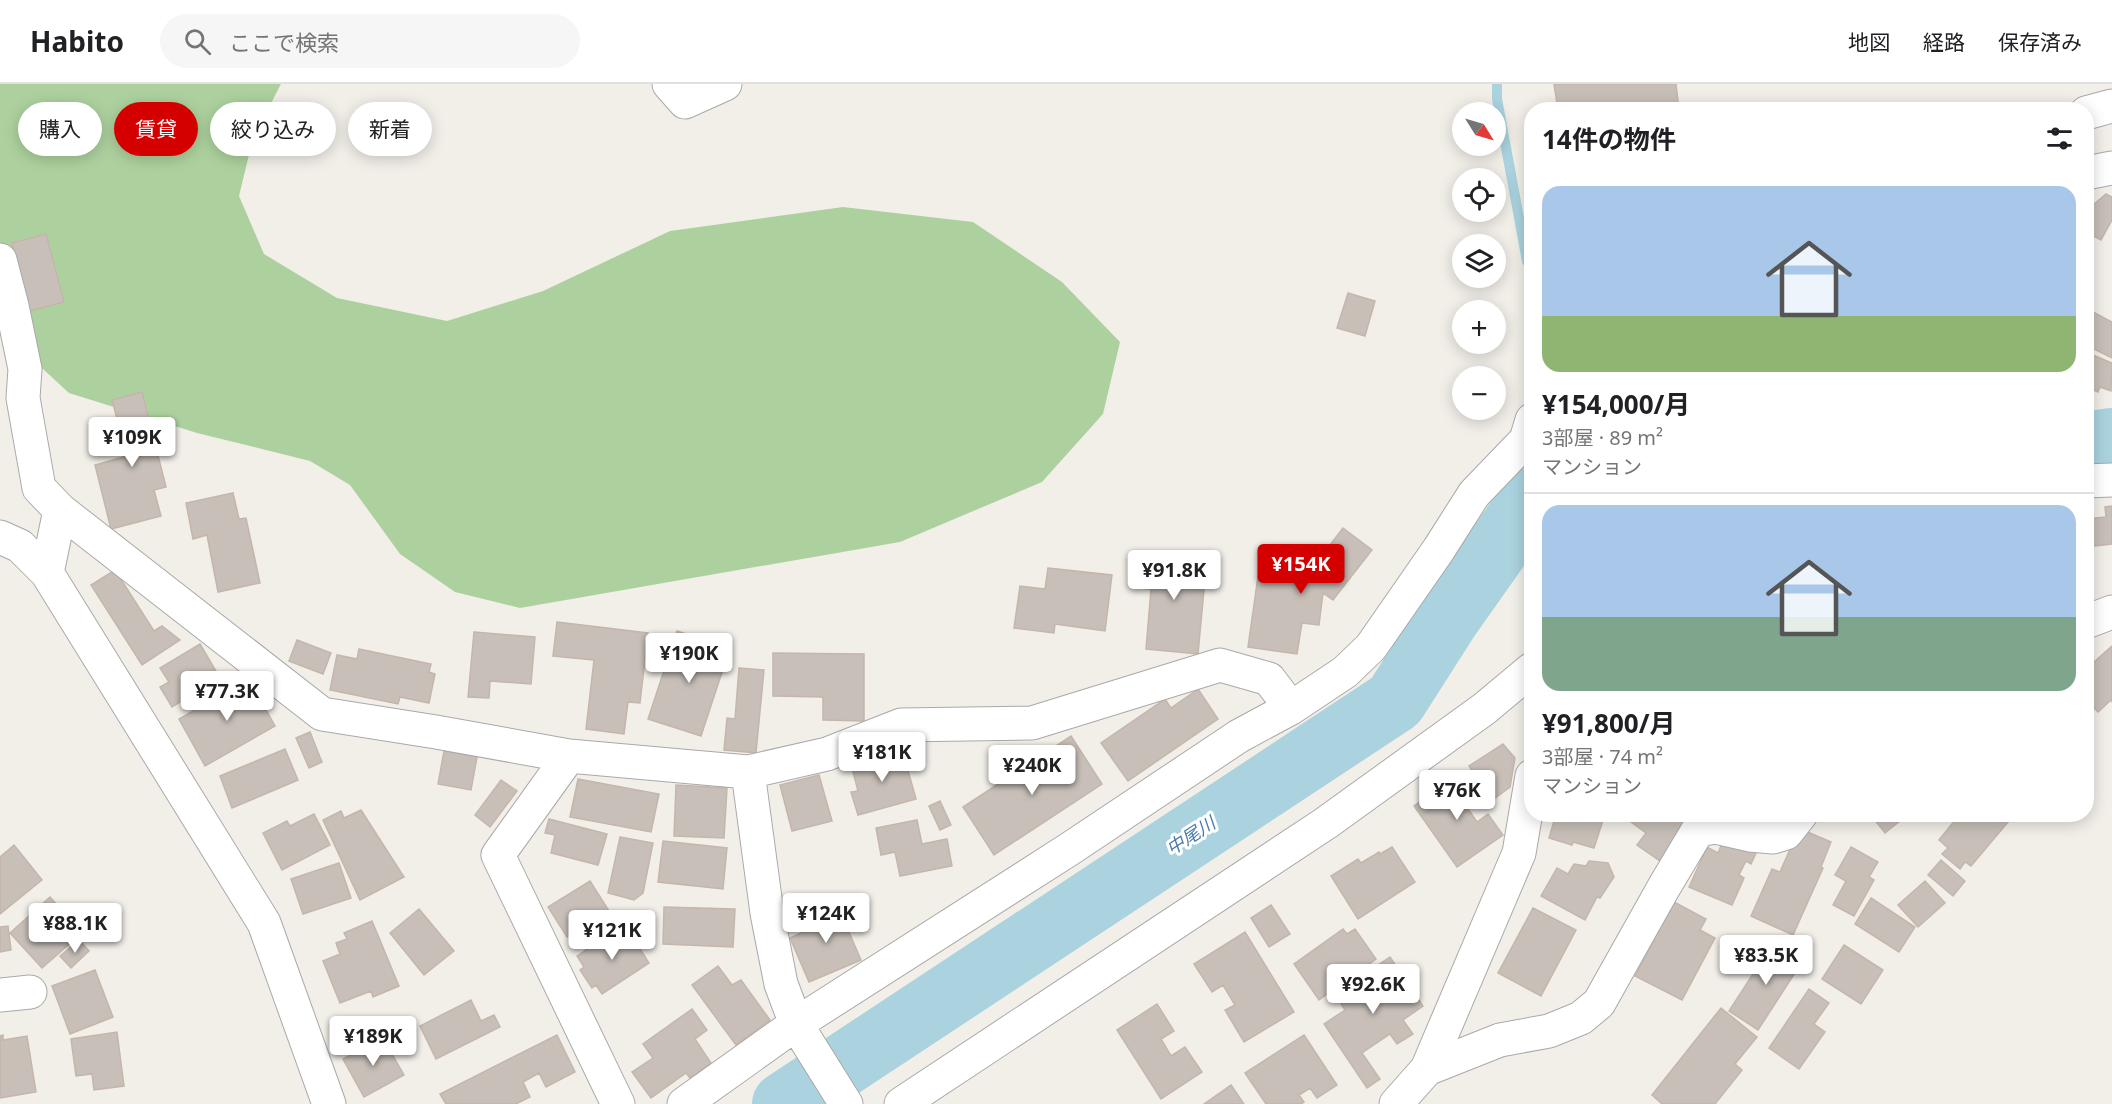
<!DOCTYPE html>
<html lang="ja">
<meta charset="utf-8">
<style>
body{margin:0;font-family:"Noto Sans","Noto Sans JP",sans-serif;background:#f6f6f6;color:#202124;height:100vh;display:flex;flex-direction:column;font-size:22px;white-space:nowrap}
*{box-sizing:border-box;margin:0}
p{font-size:20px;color:#757577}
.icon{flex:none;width:33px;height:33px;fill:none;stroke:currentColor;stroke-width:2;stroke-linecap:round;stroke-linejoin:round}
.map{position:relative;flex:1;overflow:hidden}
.side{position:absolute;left:1524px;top:18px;width:570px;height:720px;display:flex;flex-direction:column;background:#fff;border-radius:24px;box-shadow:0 3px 15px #0003}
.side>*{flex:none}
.guide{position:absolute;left:18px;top:18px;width:570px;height:54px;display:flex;gap:12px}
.needle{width:39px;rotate:127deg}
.tools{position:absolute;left:1452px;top:18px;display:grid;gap:12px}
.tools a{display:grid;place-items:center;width:54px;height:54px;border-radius:50%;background:#fff;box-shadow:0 3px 15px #0003;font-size:30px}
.price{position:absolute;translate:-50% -51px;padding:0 14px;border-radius:6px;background:#fff;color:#222;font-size:20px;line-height:39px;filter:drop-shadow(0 2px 3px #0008)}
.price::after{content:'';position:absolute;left:50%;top:36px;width:18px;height:14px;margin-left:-9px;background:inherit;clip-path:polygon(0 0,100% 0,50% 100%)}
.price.current{background:#d40000;color:#fff}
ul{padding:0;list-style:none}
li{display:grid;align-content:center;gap:12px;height:318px;padding:0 18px}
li+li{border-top:2px solid #e0e0e0}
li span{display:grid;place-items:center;height:186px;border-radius:18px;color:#555}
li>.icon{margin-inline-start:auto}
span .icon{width:108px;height:108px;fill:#fffc;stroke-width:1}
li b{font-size:26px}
h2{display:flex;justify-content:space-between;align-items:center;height:72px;padding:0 18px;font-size:26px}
.pill{padding:0 21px;border-radius:27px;background:#fff;box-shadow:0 3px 15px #0003;font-size:21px;line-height:54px}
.pill.current{background:#d40000;color:#fff}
header{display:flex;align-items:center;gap:36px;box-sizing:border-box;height:84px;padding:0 30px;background:#fff;border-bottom:2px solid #e0e0e0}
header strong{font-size:28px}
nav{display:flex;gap:33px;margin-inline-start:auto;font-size:21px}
.search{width:420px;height:54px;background:#f6f6f6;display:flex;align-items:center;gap:15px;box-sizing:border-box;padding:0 21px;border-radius:33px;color:#757577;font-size:22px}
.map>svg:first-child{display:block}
.forest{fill:#add19e}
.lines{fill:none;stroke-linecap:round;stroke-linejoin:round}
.stream{stroke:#aad3df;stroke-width:10}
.river{stroke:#aad3df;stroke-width:64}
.building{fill:#c7bfb8;stroke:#c4b6ab;stroke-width:1.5}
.minor-casing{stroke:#a9a9a9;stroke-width:35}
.minor{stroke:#fff;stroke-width:33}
.labels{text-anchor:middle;stroke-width:6;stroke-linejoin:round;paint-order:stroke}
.water-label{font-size:18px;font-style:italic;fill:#4a7aab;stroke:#fff}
</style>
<header>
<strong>Habito</strong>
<div class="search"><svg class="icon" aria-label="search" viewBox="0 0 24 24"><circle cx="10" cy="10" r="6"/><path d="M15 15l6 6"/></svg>ここで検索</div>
<nav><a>地図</a><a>経路</a><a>保存済み</a></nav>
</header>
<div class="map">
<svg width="2112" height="1020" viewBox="0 0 2112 1020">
<rect width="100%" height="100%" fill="#f2efe9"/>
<path class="forest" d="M0,0h281l-28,54 -14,58 25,58 73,44 110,23 96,-30 127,-60 173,-24 130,15 89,60 58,60 -17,72 -61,68 -142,60 -380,66 -65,-16 -55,-38 -50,-69 -40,-24 -113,-28 -128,-40 -52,-48 -17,-32z"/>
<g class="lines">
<path class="stream" d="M1497,0v15l30,162 5,10"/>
<path class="river" d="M2086,360l26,-4
M784,1020l611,-403 53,-83 84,-119"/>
</g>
<path class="building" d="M1554,0h122l3,26h-121z
M2106,110l6,3v23l-11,20 -15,-8v-21z
M46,150l18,68 -35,9 -17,-68z
M2086,166l7,5 -7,10z
M1348,209l27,8 -10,35 -28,-8z
M2091,227l21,11v36l-26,-13v-26z
M2086,268l26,11 -1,28 -11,-4 -2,5 -12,-5z
M142,308l24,95 -12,3 7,26 -50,13 -16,-64 32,-9 -15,-56z
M233,409l6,26 7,-1 14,65 -42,9 -11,-57 -14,4 -7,-36z
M2112,422v38l-26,3v-28l20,-2 -1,-10z
M1343,444l29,22 -39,50 -10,-7 -4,32 -17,-2 -5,31 -49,-7 10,-71 9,1 2,-12 41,6z
M1144,468l63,6 -9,96 -52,-5 5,-60 -11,-1z
M1048,484l64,7 -7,56 -50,-7 -1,9 -40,-5 6,-42 25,3z
M115,486l39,61 8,-5 18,14 -38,25 -51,-80z
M557,538l91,11 -8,70 -12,-1 -4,32 -38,-5 8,-69 -41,-4z
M677,547l53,17 -29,88 -53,-17z
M474,548l61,5 -4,47 -41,-3 -1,17 -21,-1z
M297,556l34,13 -8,21 -34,-13z
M200,560l20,34 -48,29 -12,-20 9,-5 -9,-14z
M2112,562v56l-1,-2 -13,12 -12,-12v-31z
M359,565l72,15 -2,8 6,2 -6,29 -29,-6 -2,7 -68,-14 7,-35 20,4z
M773,569l91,1v67l-41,-1v-23l-50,-1z
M739,584l25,2 -8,83 -32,-3 3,-32 8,1z
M249,595l26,47 -70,40 -26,-47z
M1198,605l20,30 -90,62 -27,-38 64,-44 6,9z
M310,648l12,30 -13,6 -13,-30z
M1071,652l31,48 -108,71 -31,-48z
M1503,660l12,14 -5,29 -19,14 -22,-35z
M285,665l13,31 -66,28 -12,-32z
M902,665l14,50 -58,16 -7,-23 7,-1 -7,-27z
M444,667l33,6 -6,33 -33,-6z
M1459,690l18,25 -11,7 11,16 11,-8 15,21 -46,32 -43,-61z
M819,691l13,46 -40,10 -12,-46z
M578,695l81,15 -8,38 -81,-15z
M501,696l16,11 -27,36 -15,-12z
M676,701l51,3 -3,50 -50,-2z
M940,717l11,24 -11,5 -11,-24z
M361,726l43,67 -44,23 -37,-80 18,-9 3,7z
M314,730l16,31 -48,25 -19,-37 24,-12 3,5z
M1556,730h49l-11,34 -21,-6 -1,3 -23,-7z
M1620,730h58l10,8 -28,39 -23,-16 9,-12z
M1766,730h16l-4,8z
M1870,730h46l-7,7 -4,-4 -20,16z
M1960,730h40l8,8 -37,44 -6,-4 -5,7 -18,-15 6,-6 -9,-8z
M549,735l58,15 -9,31 -47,-12 4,-18 -10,-2z
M917,736l5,24 25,-5 5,27 -52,10 -5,-24 -14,3 -5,-27z
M1805,747l26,11 -10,25 2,1 -30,67 -42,-19 21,-47 8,3 15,-34z
M620,753l33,6 -10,50 -9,7 -26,-7z
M663,757l64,7 -4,41 -65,-7z
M1723,757l34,10 -6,13 -5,-3 -7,14 5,3 -12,27 -43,-18 18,-40 11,6z
M14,761l28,35 -42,34v-57z
M1392,763l23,35 -57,37 -27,-43 27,-17 3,4 18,-11 1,2z
M1851,763l27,15 -9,15 5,3 -20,36 -21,-11 13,-24 -11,-6z
M1941,776l24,21 -12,15 -25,-21z
M1589,777l19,2 6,14 -14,21 -3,-1 -12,23 -44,-24 16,-28 11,6 6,-10 12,2z
M339,779l12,35 -48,16 -12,-35z
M590,797l19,30 -42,26 -19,-30z
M1925,797l20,22 -27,24 -20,-22z
M50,813l32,36 -40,35 -32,-35z
M1871,814l44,29 -16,25 -44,-28z
M836,818l25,58 -52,22 -19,-44 27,-12 -6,-13z
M1674,818l32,17 -6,11 15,8 -33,62 -47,-24z
M1271,821l19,29 -21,13 -18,-29z
M664,823l71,2 -2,38 -70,-3z
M1533,824l43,22 -35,66 -43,-23z
M419,825l35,42 -30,24 -34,-42z
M372,837l27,65 -26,11 -2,-6 -31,12 -17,-42 17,-7 -4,-11 11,-4 -3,-6z
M8,842l3,24 -11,2v-25z
M617,845l6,8 7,-4 19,30 -47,31 -6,-9 -4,3 -12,-18 4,-3 -7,-11z
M1343,845l4,5 8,-5 21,30 -57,41 -25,-36z
M1245,848l49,80 -50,30 -19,-32 10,-5 -12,-20 -11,7 -18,-28z
M79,856l10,11 -18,17 -11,-12z
M1773,859l29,19 -44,68 -29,-19z
M1844,861l39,25 -22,34 -39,-25z
M1390,873l33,49 -20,14 10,14 -16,10 -7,-10 -28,19 18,26 -13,9 -43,-64 21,-14 -10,-16z
M718,882l14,19 9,-5 29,40 -34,25 -44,-60z
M95,886l18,47 -43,17 -18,-48z
M1809,905l20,14 -15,21 11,8 -26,37 -30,-21z
M471,916l10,21 13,-6 6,12 -64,32 -16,-33z
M1157,920l17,27 -13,8 10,17 14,-9 17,25 -41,27 -44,-69z
M1721,924l36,29 -22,27 7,6 -27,34h-53l-10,-9z
M692,925l15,21 -12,9 16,24 -21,15 -4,-5 -35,25 -19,-26 21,-14 -10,-14z
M117,948l7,54 -30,4 -2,-16 -16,2 -5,-37z
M3,951v5l24,-4 9,56 -36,6v-62z
M557,951l18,37 -29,15 -7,-14 -16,9 7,15 -14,7h-70l-6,-10z
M1304,951l33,50 -20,13 -7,-10 -11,7 5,7 -3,2h-35l-21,-31z
M382,953l22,38 -40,22 -21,-38z
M1231,1001l13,19h-40z"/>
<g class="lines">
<g class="minor-casing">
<path id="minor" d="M669,0l16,18 40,-18
M2086,29l26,-7
M2086,89l26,-5
M0,176l12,46 13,63 -2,29 16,90 21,22 262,204 114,18 133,24 179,16 79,-18 74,-29 131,-2 188,-58 49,14 22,29
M2086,397l26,-1
M0,453l20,9 27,27 217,350 65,181
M47,489l13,-63
M2086,538l26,-10
M569,672l-71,99 120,249
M748,688l19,141 14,71 15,40 50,80
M0,911l30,-3
M1427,985l73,-29 49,-9 32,-13 18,-15 65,-116 34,-57 17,-3 35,8 23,2 13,-4 15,-19
M684,1020l112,-80 272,-174 171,-114 52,-28 54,-36 26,-25 68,-98 35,-55 52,-54 6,-20
M901,1020l425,-281 158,-114 48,-40
M1396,1020l31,-35 92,-216 13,-77"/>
</g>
<use href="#minor" class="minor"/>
</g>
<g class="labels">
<g class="water-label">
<text transform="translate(1191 752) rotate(-33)" y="6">中尾川</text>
</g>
</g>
</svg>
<div class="tools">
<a><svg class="needle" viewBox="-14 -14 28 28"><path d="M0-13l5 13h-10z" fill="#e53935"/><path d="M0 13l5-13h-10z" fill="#757577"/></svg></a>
<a><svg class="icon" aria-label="locate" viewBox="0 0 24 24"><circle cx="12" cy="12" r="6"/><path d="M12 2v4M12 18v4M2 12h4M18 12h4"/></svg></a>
<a><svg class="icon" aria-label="layers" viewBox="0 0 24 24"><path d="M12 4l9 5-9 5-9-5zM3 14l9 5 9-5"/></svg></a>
<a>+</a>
<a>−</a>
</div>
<b class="price" style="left:132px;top:384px">¥109K</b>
<b class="price current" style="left:1301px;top:511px">¥154K</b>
<b class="price" style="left:1174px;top:517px">¥91.8K</b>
<b class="price" style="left:689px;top:600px">¥190K</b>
<b class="price" style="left:227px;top:638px">¥77.3K</b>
<b class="price" style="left:882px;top:699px">¥181K</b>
<b class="price" style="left:1032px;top:712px">¥240K</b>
<b class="price" style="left:1457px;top:737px">¥76K</b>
<b class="price" style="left:826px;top:860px">¥124K</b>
<b class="price" style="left:75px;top:870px">¥88.1K</b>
<b class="price" style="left:612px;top:877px">¥121K</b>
<b class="price" style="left:1766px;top:902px">¥83.5K</b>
<b class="price" style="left:1373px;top:931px">¥92.6K</b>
<b class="price" style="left:373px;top:983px">¥189K</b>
<div class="guide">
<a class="pill">購入</a>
<a class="pill current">賃貸</a>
<a class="pill">絞り込み</a>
<a class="pill">新着</a>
</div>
<section class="side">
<h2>14件の物件<svg class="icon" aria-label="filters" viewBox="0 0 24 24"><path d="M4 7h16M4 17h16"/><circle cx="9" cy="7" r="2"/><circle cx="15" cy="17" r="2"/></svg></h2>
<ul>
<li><span style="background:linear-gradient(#a9c7e8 70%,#8fb573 0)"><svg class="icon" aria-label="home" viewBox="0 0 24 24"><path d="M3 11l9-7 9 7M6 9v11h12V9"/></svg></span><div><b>¥154,000/月</b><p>3部屋 · 89 m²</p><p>マンション</p></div></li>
<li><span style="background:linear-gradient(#a9c7e8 60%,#7fa58c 0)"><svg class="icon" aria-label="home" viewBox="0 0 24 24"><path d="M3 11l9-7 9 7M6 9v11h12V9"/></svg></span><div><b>¥91,800/月</b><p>3部屋 · 74 m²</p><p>マンション</p></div></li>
</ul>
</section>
</div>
